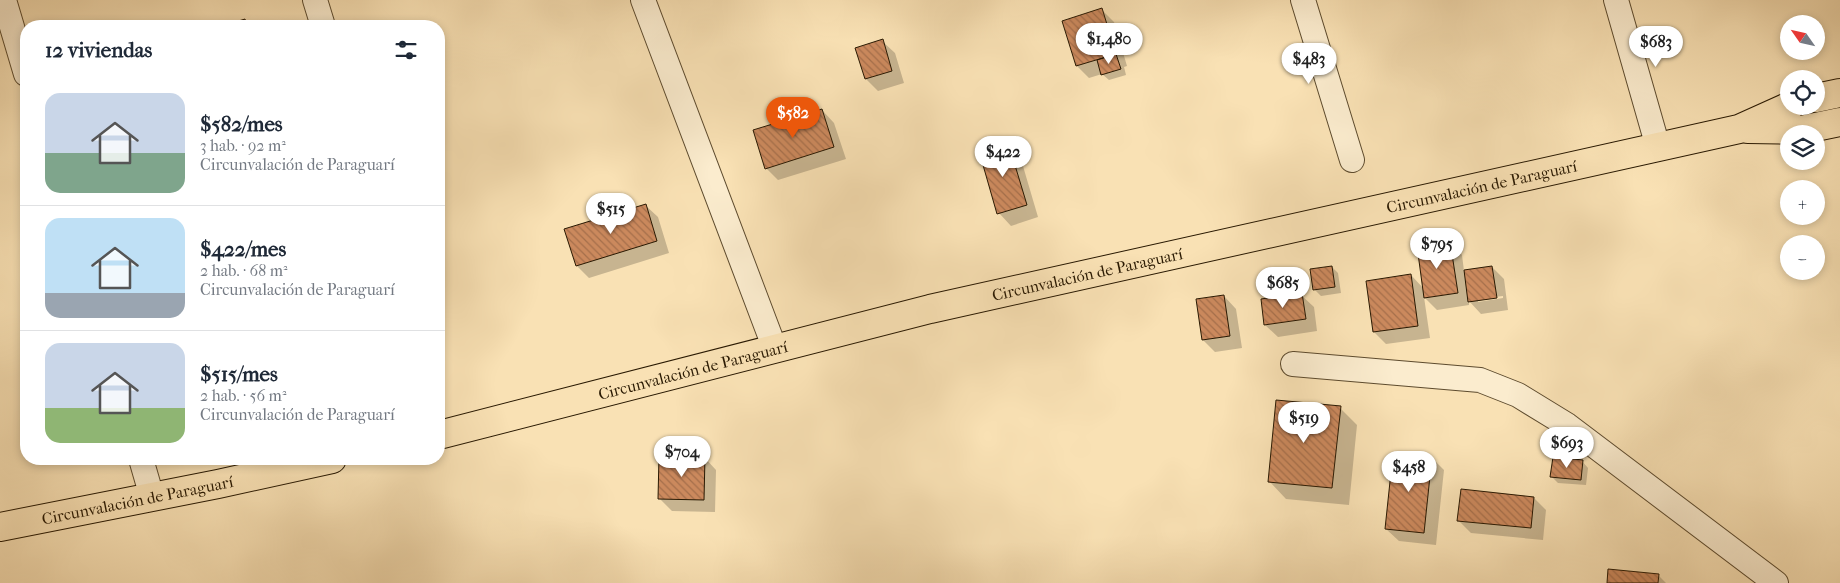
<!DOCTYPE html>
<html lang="es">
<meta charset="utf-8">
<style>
body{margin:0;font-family:"IM FELL French Canon",serif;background:#f2f2f3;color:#1f2937;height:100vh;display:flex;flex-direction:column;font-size:19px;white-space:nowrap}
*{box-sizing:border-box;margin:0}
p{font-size:16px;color:#747a83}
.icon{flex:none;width:28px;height:28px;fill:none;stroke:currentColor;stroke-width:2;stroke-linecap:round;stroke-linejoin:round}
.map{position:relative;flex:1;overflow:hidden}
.side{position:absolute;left:20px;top:20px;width:425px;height:445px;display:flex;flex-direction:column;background:#fff;border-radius:20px;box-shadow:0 2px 8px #0003}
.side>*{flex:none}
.needle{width:32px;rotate:304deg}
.fabs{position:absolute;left:1780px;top:15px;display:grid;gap:10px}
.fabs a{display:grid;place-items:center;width:45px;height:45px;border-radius:50%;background:#fff;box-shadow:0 2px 8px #0003;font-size:25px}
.price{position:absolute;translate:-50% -42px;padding:0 11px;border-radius:18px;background:#fff;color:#222;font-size:16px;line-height:32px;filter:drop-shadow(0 1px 2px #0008)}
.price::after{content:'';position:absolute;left:50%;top:30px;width:15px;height:11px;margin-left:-8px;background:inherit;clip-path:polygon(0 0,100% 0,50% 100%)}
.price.active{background:#ea580c;color:#fff}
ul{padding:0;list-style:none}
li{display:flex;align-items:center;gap:15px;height:125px;padding:0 25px}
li+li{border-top:1px solid #e0e1e3}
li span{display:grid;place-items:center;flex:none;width:140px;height:100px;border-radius:15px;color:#555}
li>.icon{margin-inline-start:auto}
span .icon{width:60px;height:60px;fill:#fffc;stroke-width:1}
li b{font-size:21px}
h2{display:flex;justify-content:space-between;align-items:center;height:60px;padding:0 25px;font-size:21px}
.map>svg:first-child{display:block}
.shadow{fill:#0003;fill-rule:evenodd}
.building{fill:url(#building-back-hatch);stroke:#291902}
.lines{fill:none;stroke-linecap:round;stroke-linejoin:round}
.street-casing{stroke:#5d4b2e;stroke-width:26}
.highway-casing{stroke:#291902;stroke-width:30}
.street{stroke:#fbecce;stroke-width:24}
.highway{stroke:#f9e1b4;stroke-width:28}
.labels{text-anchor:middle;stroke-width:4;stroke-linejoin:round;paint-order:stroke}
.street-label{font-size:16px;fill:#291902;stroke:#fbecce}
</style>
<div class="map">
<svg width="1840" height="583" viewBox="0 0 1840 583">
<defs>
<pattern id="building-back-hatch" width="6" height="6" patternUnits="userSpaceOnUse" patternTransform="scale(1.25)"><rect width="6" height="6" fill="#cb895d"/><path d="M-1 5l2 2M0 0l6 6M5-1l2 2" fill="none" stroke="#a56f4b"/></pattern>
</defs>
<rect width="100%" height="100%" fill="#f9e1b4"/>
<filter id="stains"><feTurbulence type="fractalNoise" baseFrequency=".004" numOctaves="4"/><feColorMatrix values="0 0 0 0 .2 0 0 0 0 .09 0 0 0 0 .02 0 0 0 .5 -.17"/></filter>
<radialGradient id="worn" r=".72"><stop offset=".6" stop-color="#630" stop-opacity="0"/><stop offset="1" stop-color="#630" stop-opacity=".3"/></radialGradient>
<path class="shadow" d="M1102,10l12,12 13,44 -3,1 2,8 -17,5 -7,-6 -13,4 -12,-12z
M882,41l13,12 9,30 -26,8 -12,-12z
M822,110l12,13 12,36 -68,21 -12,-12z
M1007,144l13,12 18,61 -27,9 -12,-13z
M645,205l13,12 11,36 -80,25 -12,-12z
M1450,242l12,13 2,16 28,-4 12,12 4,31 -27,4 -12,-13v4l-32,5 -13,-13 6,41 -44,6 -12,-12 37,-57 13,14zM1503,296v2l-25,4v-3z
M1332,267l6,6 3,20 -20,3 -7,-7z
M1301,295l13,12 3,24 -39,6 -13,-12z
M1224,296l12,13 6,39 -27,4 -12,-12z
M1340,408l17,17 -8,80 -63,-6 -17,-18z
M704,457l12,13 -1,42 -43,-1 -13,-13z
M1432,458l12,12 -8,75 -37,-4 -13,-12z
M1582,461l6,7 -2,17 -28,-2 -6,-6z
M1534,498l12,12 -3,30 -72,-7 -12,-12z
M1658,575l8,8h-58z"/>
<path class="building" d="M1102,8l14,46 -40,12 -14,-45z
M245,19l2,7h-25z
M883,39l9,32 -27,8 -10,-31z
M1116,54l5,15 -20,6 -4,-15z
M822,109l12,38 -69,22 -12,-39z
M1008,142l19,63 -30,9 -18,-63z
M646,204l11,37 -81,25 -12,-37z
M1450,241l8,52 -34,5 -7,-52z
M1332,266l3,21 -22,3 -3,-21z
M1492,266l5,32 -29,4 -4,-32z
M1411,274l7,52 -45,6 -7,-51z
M1302,293l4,26 -42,6 -3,-26z
M1224,295l6,41 -28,4 -6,-41z
M1276,400l65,6 -9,82 -64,-6z
M1393,453l39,4 -8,76 -39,-4z
M659,456h46l-1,44 -46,-1z
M1553,457l30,3 -2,20 -31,-3z
M1461,489l73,8 -3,31 -74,-7z
M1608,569l51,5 -1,9h-51z"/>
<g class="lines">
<g class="street-casing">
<path id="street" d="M4,0l22,74
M315,0l8,26
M643,0l132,349
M1303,0l49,160
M1616,0l42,147
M1293,364l187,16 38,15 49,30 209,158
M141,459l11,38"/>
</g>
<g class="highway-casing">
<g id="highway">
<path d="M1816,98l24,-5"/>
<path d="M1748,129l53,1 39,-8"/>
<path id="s1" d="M439,435l491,-126 809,-180 51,-23"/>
<path id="s2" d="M0,527l218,-43 114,-25"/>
</g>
</g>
<use href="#street" class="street"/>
<use href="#highway" class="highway"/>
</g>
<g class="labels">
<g class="street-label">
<text dy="6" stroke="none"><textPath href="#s1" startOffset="1072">Circunvalación de Paraguarí</textPath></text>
<text dy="6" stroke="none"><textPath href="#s1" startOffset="668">Circunvalación de Paraguarí</textPath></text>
<text dy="6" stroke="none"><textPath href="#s1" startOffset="262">Circunvalación de Paraguarí</textPath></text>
<text dy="6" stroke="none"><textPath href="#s2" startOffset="140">Circunvalación de Paraguarí</textPath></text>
</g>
</g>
<rect width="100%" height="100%" filter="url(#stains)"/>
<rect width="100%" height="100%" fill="url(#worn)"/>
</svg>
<div class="fabs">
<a><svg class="needle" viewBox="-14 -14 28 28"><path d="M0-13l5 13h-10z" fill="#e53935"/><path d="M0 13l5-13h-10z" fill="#747a83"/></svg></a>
<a><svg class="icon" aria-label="locate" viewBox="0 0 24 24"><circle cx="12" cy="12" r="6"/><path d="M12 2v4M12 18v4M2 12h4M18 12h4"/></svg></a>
<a><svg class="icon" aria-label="layers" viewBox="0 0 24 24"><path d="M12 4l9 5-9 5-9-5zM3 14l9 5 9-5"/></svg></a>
<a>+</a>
<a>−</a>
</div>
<b class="price" style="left:1109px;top:65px">$1,480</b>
<b class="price" style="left:1656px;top:68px">$683</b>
<b class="price" style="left:1309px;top:85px">$483</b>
<b class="price active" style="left:793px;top:139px">$582</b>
<b class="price" style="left:1003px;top:178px">$422</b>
<b class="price" style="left:611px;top:235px">$515</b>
<b class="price" style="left:1437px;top:270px">$795</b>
<b class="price" style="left:1283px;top:309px">$685</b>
<b class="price" style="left:1304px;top:444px">$519</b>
<b class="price" style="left:1567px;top:469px">$693</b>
<b class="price" style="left:682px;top:478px">$704</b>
<b class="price" style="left:1409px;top:493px">$458</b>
<section class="side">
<h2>12 viviendas<svg class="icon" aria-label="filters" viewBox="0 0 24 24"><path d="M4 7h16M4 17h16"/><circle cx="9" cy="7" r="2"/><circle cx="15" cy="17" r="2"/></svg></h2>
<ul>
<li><span style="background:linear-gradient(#c9d6e8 60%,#7fa58c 0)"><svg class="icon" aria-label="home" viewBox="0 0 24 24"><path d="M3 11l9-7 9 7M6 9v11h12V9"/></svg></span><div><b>$582/mes</b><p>3 hab. · 92 m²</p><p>Circunvalación de Paraguarí</p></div></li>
<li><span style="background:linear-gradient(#bfe0f5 75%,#9aa5b1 0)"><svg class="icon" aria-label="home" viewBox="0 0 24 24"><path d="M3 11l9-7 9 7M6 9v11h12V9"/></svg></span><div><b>$422/mes</b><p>2 hab. · 68 m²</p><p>Circunvalación de Paraguarí</p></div></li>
<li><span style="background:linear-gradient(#c9d6e8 65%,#8fb573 0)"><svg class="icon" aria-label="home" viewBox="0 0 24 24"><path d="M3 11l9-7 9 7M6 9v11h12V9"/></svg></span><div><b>$515/mes</b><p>2 hab. · 56 m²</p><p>Circunvalación de Paraguarí</p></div></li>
</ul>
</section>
</div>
